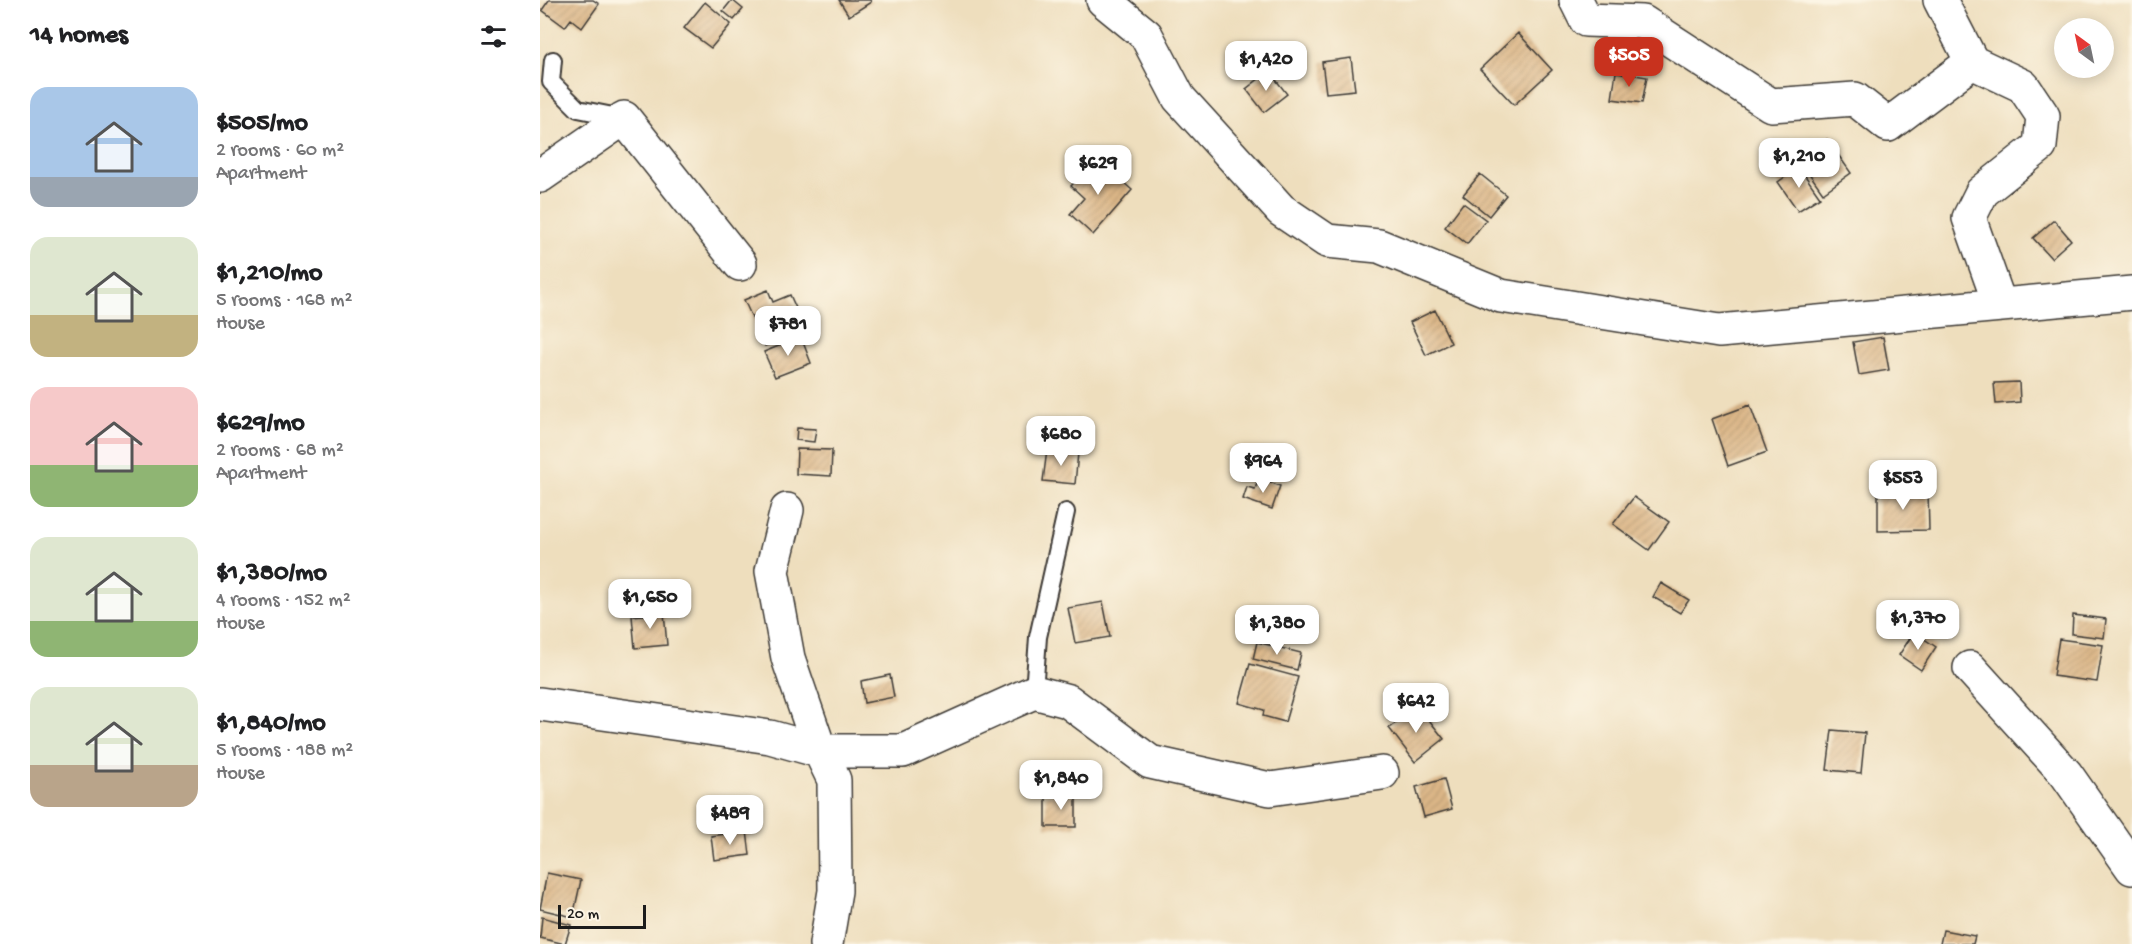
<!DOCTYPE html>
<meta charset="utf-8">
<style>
body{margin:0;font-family:"Gochi Hand",sans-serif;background:#f6f6f6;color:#202124;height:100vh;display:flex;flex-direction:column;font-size:22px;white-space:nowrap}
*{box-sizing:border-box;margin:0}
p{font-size:20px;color:#757577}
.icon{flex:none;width:33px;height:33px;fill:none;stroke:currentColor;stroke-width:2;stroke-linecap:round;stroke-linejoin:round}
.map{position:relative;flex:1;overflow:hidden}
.drawer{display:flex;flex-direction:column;background:#fff;width:540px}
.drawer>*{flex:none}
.needle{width:39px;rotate:327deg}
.buttons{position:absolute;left:1514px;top:18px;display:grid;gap:12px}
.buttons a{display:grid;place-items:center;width:60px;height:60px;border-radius:50%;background:#fff;box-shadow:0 3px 15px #0003;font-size:30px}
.scale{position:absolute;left:18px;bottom:15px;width:88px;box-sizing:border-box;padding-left:6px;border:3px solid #1c1c1c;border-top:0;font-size:16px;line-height:21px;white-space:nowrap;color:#1c1c1c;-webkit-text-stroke:4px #fcf5e5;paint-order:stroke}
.price{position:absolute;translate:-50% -51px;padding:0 14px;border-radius:12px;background:#fff;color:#222;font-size:20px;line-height:39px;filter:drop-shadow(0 2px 3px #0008)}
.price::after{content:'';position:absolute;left:50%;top:36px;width:18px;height:14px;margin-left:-9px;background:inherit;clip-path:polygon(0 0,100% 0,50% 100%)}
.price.active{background:#c8321e;color:#fff}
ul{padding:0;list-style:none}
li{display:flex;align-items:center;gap:18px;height:150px;padding:0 30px}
li span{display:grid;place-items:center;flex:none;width:168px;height:120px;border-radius:18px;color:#555}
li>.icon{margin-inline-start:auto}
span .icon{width:72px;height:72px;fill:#fffc;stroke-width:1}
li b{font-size:26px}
h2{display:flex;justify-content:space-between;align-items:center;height:72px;padding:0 30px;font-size:26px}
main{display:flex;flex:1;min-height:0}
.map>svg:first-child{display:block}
.building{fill:url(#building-hatch)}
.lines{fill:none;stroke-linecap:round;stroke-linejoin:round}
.lane-casing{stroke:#3c3934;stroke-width:20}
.street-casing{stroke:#3c3934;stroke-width:36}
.lane{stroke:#fff;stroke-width:16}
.street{stroke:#fff;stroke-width:33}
</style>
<main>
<section class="drawer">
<h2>14 homes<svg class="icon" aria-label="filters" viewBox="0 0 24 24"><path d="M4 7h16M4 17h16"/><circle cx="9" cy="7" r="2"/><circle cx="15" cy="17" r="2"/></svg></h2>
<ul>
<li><span style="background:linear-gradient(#a9c7e8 75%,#9aa5b1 0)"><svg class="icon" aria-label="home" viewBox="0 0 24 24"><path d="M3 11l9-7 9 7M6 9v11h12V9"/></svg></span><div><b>$505/mo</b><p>2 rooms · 60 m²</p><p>Apartment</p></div></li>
<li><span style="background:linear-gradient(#dfe7d0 65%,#c2b280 0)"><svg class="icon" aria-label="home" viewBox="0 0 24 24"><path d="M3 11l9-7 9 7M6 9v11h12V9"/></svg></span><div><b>$1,210/mo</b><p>5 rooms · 168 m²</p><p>House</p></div></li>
<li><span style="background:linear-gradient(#f6c9c9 65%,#8fb573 0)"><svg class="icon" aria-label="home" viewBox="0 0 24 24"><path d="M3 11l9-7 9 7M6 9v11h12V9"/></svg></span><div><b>$629/mo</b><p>2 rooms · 68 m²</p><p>Apartment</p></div></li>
<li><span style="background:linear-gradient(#dfe7d0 70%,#8fb573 0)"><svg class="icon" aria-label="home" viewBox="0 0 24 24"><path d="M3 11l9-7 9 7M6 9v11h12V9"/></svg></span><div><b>$1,380/mo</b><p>4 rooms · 152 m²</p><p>House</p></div></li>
<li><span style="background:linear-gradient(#dfe7d0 65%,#b9a48a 0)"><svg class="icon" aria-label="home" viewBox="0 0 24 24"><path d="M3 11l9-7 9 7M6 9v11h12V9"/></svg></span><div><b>$1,840/mo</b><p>5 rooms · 188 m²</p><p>House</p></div></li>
</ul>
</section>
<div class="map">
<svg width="1592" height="944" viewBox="0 0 1592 944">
<defs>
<pattern id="building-hatch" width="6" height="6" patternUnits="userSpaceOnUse" patternTransform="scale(1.5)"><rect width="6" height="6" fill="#dbb687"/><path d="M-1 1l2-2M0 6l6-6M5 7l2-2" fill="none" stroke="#bb9c74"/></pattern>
</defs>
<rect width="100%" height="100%" fill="#fcf5e5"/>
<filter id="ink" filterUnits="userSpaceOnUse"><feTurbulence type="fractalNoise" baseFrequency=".0167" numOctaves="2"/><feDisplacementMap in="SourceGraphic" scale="12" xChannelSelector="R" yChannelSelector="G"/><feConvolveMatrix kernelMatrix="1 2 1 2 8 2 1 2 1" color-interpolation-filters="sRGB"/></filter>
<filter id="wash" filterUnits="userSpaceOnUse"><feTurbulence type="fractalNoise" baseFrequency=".008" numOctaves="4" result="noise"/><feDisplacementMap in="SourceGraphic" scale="24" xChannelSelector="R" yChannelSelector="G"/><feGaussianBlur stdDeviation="1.35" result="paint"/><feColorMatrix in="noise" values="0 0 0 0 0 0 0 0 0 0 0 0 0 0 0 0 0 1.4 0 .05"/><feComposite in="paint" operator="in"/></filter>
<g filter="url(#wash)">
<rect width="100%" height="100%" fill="#eedebd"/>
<g id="blocks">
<path class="building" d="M9,0h44l6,4 -17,24 -11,-9 -6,8 -23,-17z
M192,0l11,9 -9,11 -11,-9z
M299,0h31l1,2 -22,14z
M165,2l26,22 -20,24 -27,-20z
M978,33l34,37 -38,35 -34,-36z
M811,58l4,32 -29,3 -4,-31z
M729,71l18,23 -23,18 -18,-23z
M1076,72l31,5 -5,26 -30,-4z
M1287,139l24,34 -28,20 -24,-34z
M556,158l36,32 -39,45 -23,-21 14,-16 -13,-12z
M1259,167l21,30 -22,14 -20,-29z
M940,174l26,21 -17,21 -26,-21z
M923,203l23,17 -19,24 -22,-17z
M1514,220l17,20 -20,18 -18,-20z
M228,290l5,12 17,-7 15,33 -40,18 -21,-46z
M895,310l16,33 -25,12 -16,-33z
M261,337l10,26 -36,14 -11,-25z
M1343,337l6,33 -30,5 -6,-33z
M1479,382l1,20 -24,2 -2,-21z
M1210,405l17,47 -39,14 -16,-47z
M257,428l19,1 -2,13 -18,-2z
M257,449l35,1 -1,26 -35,-2z
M507,450l31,3 -3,31 -32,-3z
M719,478l21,8 -8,23 -29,-10 4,-12 8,2z
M1388,490l1,40 -51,1v-40z
M1094,497l35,25 -20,28 -36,-26z
M1121,583l28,17 -9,13 -27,-16z
M563,602l7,35 -35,6 -7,-35z
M124,613l3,32 -32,3 -3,-32z
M1533,615l33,4 -2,19 -32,-4z
M1374,632l22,15 -15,23 -22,-15z
M1519,639l44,6 -6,37 -44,-6z
M717,642l44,11 -4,17 -44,-11z
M710,664l48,13 -13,45 -22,-6 1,-6 -25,-7z
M350,675l4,22 -30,6 -3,-22z
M878,706l26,33 -29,23 -26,-34z
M1292,730l33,3 -4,40 -34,-3z
M904,779l8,30 -28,8 -8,-30z
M536,794v33h-30v-32z
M207,831l3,24 -36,5 -3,-24z
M7,873l34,7 -8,37 -33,-8z
M2,917l29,8 -6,19 -25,-6z
M1403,930l32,6 -2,8h-33z"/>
</g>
</g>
<g filter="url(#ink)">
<use href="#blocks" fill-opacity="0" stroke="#3c3934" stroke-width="1.5"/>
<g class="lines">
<g class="lane-casing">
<path id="lane" d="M13,60l-2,22 27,27 45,9
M494,692l4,-55 28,-125"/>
</g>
<g class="street-casing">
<path id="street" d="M563,0l43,35 33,63 102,112 46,31 52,5 122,50 218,35 413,-38
M1036,0l10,20 57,2 128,83 84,-6 33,26 84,-63
M1400,0l32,62 51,24 20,30 -3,30 -58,46 -13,26 31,87
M0,176l84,-58 116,146
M247,510l-15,61 16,87 32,93h83l131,-59 34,9 82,61 120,27 112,-16
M1430,668l96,106 66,94
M0,704l230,33 50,14 14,29 1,111 -9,53"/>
</g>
<use href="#lane" class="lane"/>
<use href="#street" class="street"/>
</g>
</g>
</svg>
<div class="buttons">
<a><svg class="needle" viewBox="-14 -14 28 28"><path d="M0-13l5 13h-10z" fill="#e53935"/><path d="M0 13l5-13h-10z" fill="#757577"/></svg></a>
</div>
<div class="scale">20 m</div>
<b class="price active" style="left:1089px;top:88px">$505</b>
<b class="price" style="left:726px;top:92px">$1,420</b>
<b class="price" style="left:1259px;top:189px">$1,210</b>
<b class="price" style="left:558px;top:196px">$629</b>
<b class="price" style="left:248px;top:357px">$781</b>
<b class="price" style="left:521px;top:467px">$680</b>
<b class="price" style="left:723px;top:494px">$964</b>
<b class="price" style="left:1363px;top:511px">$553</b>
<b class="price" style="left:110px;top:630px">$1,650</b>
<b class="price" style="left:1378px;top:651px">$1,370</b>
<b class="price" style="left:737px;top:656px">$1,380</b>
<b class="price" style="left:876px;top:734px">$642</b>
<b class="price" style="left:521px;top:811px">$1,840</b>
<b class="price" style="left:190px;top:846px">$489</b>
</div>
</main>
